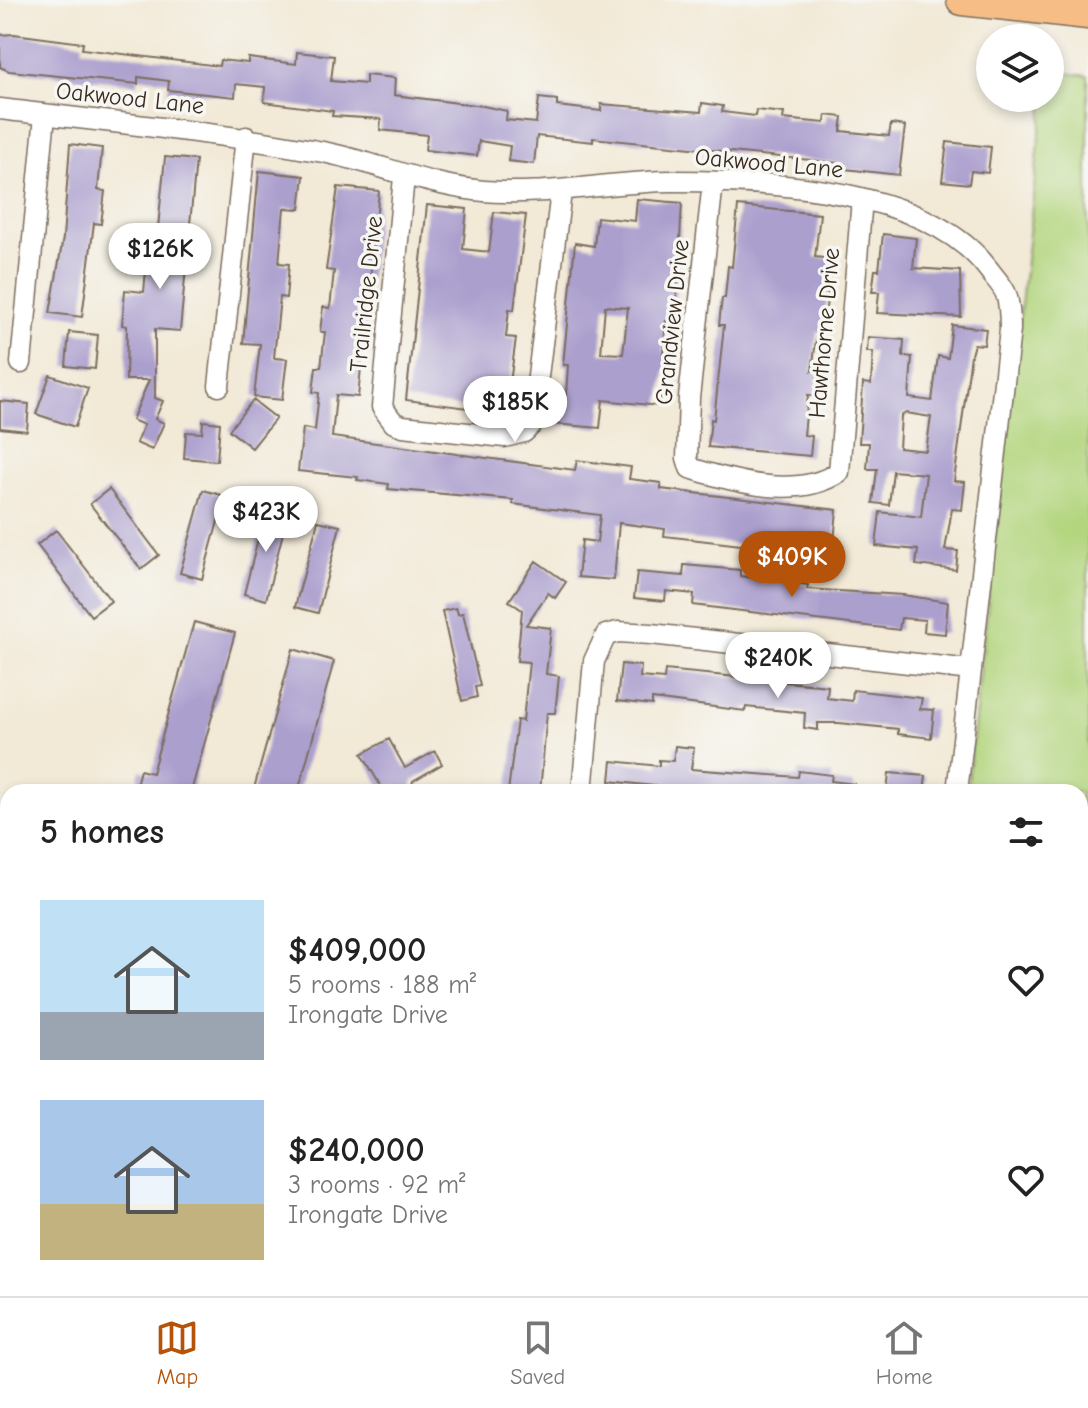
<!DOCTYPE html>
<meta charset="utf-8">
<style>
body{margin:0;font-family:"Comic Neue",sans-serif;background:#f2f2f2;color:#222;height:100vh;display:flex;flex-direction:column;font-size:30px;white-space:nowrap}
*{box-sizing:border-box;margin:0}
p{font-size:26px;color:#767676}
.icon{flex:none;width:44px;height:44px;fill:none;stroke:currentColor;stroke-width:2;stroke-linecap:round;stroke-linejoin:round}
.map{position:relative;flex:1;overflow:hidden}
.drawer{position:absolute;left:0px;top:784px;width:1088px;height:512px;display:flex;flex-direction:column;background:#fff;border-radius:24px 24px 0 0;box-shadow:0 4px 12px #0003}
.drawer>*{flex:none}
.buttons{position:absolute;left:976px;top:24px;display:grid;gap:16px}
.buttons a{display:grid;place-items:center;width:88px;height:88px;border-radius:50%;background:#fff;box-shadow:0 4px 12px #0003;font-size:40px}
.price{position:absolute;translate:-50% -68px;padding:0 18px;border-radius:28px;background:#fff;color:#222;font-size:26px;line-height:52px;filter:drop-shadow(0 2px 4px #0008)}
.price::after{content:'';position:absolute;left:50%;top:48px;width:24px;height:18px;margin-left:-12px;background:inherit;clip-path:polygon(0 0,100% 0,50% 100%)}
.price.current{background:#b45309;color:#fff}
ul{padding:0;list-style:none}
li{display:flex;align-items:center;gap:24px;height:200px;padding:0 40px}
li span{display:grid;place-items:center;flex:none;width:224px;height:160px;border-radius:0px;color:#555}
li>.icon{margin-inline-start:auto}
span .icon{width:96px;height:96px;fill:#fffc;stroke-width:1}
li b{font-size:34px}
h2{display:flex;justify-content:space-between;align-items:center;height:96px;padding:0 40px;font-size:34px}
.dock{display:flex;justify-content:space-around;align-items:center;height:112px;border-top:2px solid #e0e0e0;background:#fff;font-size:22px;color:#767676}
.dock a{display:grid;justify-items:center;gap:4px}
.dock .current{color:#b45309}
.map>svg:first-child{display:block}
.green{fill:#b3d57e;stroke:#77804e;stroke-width:2}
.building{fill:#ab9fce;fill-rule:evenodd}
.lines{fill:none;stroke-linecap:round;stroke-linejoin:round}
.minor-casing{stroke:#7b6d5e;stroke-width:23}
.highway-casing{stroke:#7b6d5e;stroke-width:33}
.minor{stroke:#fff;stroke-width:20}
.highway{stroke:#f6be86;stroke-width:30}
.labels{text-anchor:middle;stroke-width:7;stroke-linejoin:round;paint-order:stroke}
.street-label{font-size:24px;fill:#3b2a1e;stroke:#f6f6f2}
</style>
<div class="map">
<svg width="1088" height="1296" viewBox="0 0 1088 1296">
<rect width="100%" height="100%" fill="#f6f6f2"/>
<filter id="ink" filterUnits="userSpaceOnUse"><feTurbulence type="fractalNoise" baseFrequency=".0125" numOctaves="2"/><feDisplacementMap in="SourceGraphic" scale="16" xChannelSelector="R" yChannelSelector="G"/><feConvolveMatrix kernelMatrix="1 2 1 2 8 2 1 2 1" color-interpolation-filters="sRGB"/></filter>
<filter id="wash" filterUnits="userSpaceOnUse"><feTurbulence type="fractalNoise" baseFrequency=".006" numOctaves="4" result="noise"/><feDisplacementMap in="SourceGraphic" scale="32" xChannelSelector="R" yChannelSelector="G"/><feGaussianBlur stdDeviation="1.8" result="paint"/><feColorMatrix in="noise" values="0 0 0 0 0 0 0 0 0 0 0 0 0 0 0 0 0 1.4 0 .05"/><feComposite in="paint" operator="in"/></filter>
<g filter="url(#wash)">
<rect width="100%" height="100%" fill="#f2e9d6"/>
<path class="green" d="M1050,71l38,5v1220h-177v-8h169v-496h-113l77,-694h6z"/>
<g id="blocks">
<path class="building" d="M14,34l69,9 -1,6 137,17 1,-6 28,3v-5l48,6 1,-12 37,4 -3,25 35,3v-9l29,3 -1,17 89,11 24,5 -1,9 30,3 3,-25 18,2v6l44,5v-7l100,8 1,-9 21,3 -1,6 33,4 1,-6 28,3 -1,6 42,4 1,-8 17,2 -2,14 48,5 2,-12 14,2 -6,49 -54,-6v-5l-34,-4 -218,-22v4l-56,-6 -3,28 -26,-3 2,-15 -31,-5 -2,15 -52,-6 2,-15 -47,-5 1,-11 -49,-3 1,-5 -69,-9 1,-15 -29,-3 -1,13 -67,-7 1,-9 -31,-4v7l-129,-13 -9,-4v-32z
M947,142l44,5 -3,26 -17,-2 -2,13 -27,-3z
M70,144l32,4 -4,42 7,1 -4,33 -7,-1 -12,94 -32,-4 13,-75z
M165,157l31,3 -16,171 -25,-2v69l8,3 -8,18 9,4 -12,27 -16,-7 8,-18 -12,-5 17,-40h-23l1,-54 -5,-1 3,-35 19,2 4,-45 8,1z
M259,171l45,5 -4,33 -16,-1 -5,55 10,1 -3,34 -6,-1 -6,61 13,1 -5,41 -28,-3 6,-53 -17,-1z
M338,187l41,4 -21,206 -22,-2 -4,42 243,33 2,-10 54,7 -2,12 32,4v6l176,21 -4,42 -57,-6v3l-112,-13 1,-7 -46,-6 -5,57 -36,-3 4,-37 15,2 3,-27 -87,-11v-4l-125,-11 1,-5 -32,-4 1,-3 -60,-6 5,-43 12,2 4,-37 -6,-1 3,-25h5l4,-35h-5l3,-25 7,1 4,-37 -8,-1z
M637,199l45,4 -5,88 -4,31 -7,-1 -3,32h5l-9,53 -56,-6 -3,28 -46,-4 3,-30 9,1 2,-30h-5l12,-122 19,3 3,-29 38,4zM605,306l23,2 -5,46 -22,-1z
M427,205l40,4 -4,40 26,3 5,-40 32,3 -12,95 -5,-1 -3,28 10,1 -10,75 -100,-13z
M738,206l82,8 -5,43 17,2 -9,73h-6l-5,39h6l-3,25 -7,-1 -4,40 8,1 -2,20 -102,-9 3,-28 3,1 10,-95h-5l3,-27h3l3,-32 4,1z
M883,234l33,4 -3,30 47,3 1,46 -84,-4 2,-21h-7l3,-22h4z
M952,325l34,4 -2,16 -10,-1 -3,11 -17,126 11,1 -3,28 -10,-1 -7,41 13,1 -2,19 -40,-5 2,-15 -42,-4 4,-34 41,5 5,-43 -33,-3 -4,34 -16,-2 4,-34h-10l2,-26h-10l4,-60 8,1 2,-32h-6l1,-15 36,3 -1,16 9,1 -3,41 23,3 6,-45 10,2zM906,413l25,4 -5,34 -27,-3 2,-32z
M69,332l29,3 -3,34 -29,-3z
M50,375l38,13 -13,39 -39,-13z
M253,400l23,18 -24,30 -23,-18z
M0,401l29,3 -2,27 -27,-3z
M203,421l17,2 -3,38 -33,-3 2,-26 16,1z
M109,489l50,66 -18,14 -51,-65z
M203,490l22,6 -23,83 -22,-6z
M266,507l22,6 -22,87 -22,-6z
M318,521l22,5 -22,87 -23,-6z
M56,530l55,71 -20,15 -54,-71z
M536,561l30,21 -11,16 -7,-5 -22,32 25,3 -5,46 13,2 -4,37h-8l-7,79h-32l9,-72 6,1 6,-59 -12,-1 5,-51 -13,-9z
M684,565l56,5v6l68,9 -1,4 96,6 45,7 -3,32 -21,-2 1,-12 -24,-2 -2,12 -206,-25 1,-11 -28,-3 -1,10 -31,-3 3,-26 46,4z
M456,608l2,6 5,-1 17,73 -5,1 2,10 -15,4 -20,-90z
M194,622l41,11 -44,159h-57l6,-22 12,3z
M293,649l41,12 -36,131h-45z
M621,664l20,2 -1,11 24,2 1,-9 163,16 -1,12 25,3 1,-11 69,8 -2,11 14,1 -3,28 -33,-4v-5l-59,-6h-21v7l-14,-2 1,-15 -59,-6 -1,4 -93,-12v6l-35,-4z
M389,739l16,29 30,-17 7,13 -29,17 -3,11h-32l2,-7 -18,-31z
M675,746l19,2 -3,21 107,8 1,-6 33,4 -1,6 23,3v8h-148l-96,-11 2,-20 47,5v-6l14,1z
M889,773l37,3 -2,16h-37z"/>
</g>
</g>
<g filter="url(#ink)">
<use href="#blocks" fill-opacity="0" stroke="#7b6d5e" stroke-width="2"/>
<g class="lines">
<g class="minor-casing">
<path id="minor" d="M0,109c108,13 216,23 323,43 52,10 99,32 152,38 67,8 132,-9 199,-9 95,0 253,6 315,89 5,7 14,16 17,24 4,11 4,25 4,36l-53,462
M404,177l-22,230 12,16 9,3 102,11 19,-5 8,-8 29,-232
M713,182l-24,216 -2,60 3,10c44,14 108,32 149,4l23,-273
M21,363l24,-248
M219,386l27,-249
M582,792l12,-131 12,-26 12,-3 33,2 320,36
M50,1296l7,-8
M343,1296l1,-8
M901,1296l1,-8"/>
</g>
<g class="highway-casing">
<path id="highway" d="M962,0l126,14"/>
</g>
<use href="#minor" class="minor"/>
<use href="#highway" class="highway"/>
</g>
</g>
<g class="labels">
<g class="street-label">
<text transform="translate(130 98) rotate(6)" y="8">Oakwood Lane</text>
<text transform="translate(769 163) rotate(5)" y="8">Oakwood Lane</text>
<text transform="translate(366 294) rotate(-84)" y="8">Trailridge Drive</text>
<text transform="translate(672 322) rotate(-84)" y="8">Grandview Drive</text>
<text transform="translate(824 333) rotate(-85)" y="8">Hawthorne Drive</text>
</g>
</g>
</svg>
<div class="buttons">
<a><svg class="icon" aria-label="layers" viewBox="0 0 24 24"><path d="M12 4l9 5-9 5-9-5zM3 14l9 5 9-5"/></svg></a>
</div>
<b class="price" style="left:160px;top:291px">$126K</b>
<b class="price" style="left:515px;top:444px">$185K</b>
<b class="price" style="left:266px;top:554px">$423K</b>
<b class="price current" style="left:792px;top:599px">$409K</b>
<b class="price" style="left:778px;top:700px">$240K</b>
<section class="drawer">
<h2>5 homes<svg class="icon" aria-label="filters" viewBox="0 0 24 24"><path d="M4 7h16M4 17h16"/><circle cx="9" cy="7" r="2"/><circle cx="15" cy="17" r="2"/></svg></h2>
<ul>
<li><span style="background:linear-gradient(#bfe0f5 70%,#9aa5b1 0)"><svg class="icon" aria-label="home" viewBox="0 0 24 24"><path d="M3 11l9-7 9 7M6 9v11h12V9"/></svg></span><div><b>$409,000</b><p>5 rooms · 188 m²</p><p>Irongate Drive</p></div><svg class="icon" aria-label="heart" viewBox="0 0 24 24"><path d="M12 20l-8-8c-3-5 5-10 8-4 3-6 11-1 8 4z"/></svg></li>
<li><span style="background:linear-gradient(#a9c7e8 65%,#c2b280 0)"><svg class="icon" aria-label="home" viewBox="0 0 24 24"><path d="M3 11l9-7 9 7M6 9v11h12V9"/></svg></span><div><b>$240,000</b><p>3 rooms · 92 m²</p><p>Irongate Drive</p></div><svg class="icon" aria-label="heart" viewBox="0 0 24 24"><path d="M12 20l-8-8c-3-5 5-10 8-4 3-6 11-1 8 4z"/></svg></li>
</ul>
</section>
</div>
<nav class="dock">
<a class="current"><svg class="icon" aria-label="map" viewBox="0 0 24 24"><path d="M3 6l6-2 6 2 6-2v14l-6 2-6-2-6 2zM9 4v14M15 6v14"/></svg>Map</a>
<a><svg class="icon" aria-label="saved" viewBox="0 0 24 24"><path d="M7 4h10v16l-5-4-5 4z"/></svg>Saved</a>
<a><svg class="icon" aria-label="home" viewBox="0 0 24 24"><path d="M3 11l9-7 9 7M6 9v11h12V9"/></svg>Home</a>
</nav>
